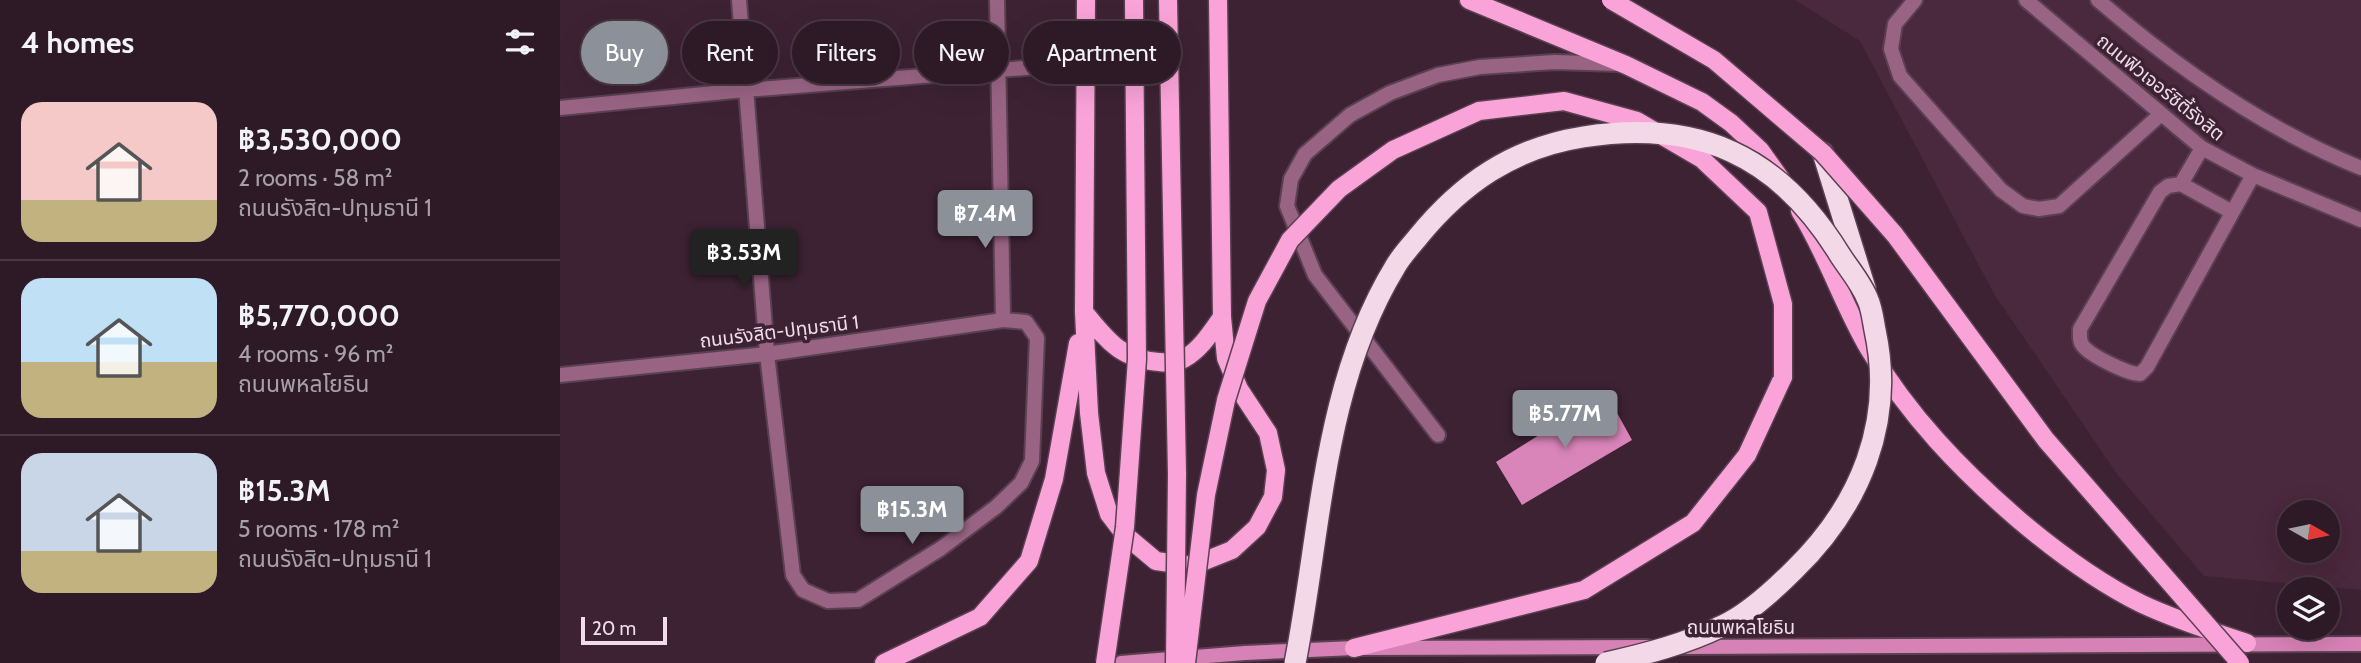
<!DOCTYPE html>
<meta charset="utf-8">
<style>
body{margin:0;font-family:Cabin,"Noto Sans Thai",sans-serif;background:#3a2732;color:#f1f3f6;height:100vh;display:flex;flex-direction:column;font-size:26px;white-space:nowrap}
*{box-sizing:border-box;margin:0}
p{font-size:23px;color:#a7a1a7}
.icon{flex:none;width:38px;height:38px;fill:none;stroke:currentColor;stroke-width:2;stroke-linecap:round;stroke-linejoin:round}
.map{position:relative;flex:1;overflow:hidden}
.drawer{display:flex;flex-direction:column;background:#2e1a26;width:560px}
.drawer>*{flex:none}
.hud{position:absolute;left:21px;top:21px;width:665px;height:63px;display:flex;gap:14px}
.needle{width:46px;rotate:99deg}
.fabs{position:absolute;left:1717px;top:500px;display:grid;gap:14px}
.fabs a{display:grid;place-items:center;width:63px;height:63px;border-radius:50%;background:#2e1a26;box-shadow:0 7px 28px #0002,0 0 0 2px #493843;font-size:35px}
.scale{position:absolute;left:21px;bottom:18px;width:86px;box-sizing:border-box;padding-left:7px;border:4px solid #f0dde8;border-top:0;font-size:19px;line-height:24px;white-space:nowrap;color:#f0dde8;-webkit-text-stroke:5px #3d2233;paint-order:stroke}
.price{position:absolute;translate:-50% -60px;padding:0 16px;border-radius:7px;background:#8c9099;color:#fff;font-size:23px;line-height:46px;filter:drop-shadow(0 2px 4px #0008)}
.price::after{content:'';position:absolute;left:50%;top:42px;width:21px;height:16px;margin-left:-10px;background:inherit;clip-path:polygon(0 0,100% 0,50% 100%)}
.price.current{background:#222;color:#fff}
ul{padding:0;list-style:none}
li{display:flex;align-items:center;gap:21px;height:175px;padding:0 21px}
li+li{border-top:2px solid #493843}
li span{display:grid;place-items:center;flex:none;width:196px;height:140px;border-radius:21px;color:#555}
li>.icon{margin-inline-start:auto}
span .icon{width:84px;height:84px;fill:#fffc;stroke-width:1}
li b{font-size:30px}
h2{display:flex;justify-content:space-between;align-items:center;height:84px;padding:0 21px;font-size:30px}
.pill{padding:0 24px;border-radius:32px;background:#2e1a26;box-shadow:0 7px 28px #0002,0 0 0 2px #493843;font-size:24px;line-height:63px}
.pill.current{background:#8c9099;color:#fff}
main{display:flex;flex:1;min-height:0}
.map>svg:first-child{display:block}
.built{fill:#4a283d;fill-rule:evenodd}
.building{fill:#d985b9}
.lines{fill:none;stroke-linecap:round;stroke-linejoin:round}
.service-casing{stroke:#5a4050;stroke-width:18}
.minor-casing{stroke:#5a4050;stroke-width:18}
.secondary-casing{stroke:#5a4050;stroke-width:18}
.primary-casing{stroke:#5a4050;stroke-width:21}
.motorway-casing{stroke:#5a4050;stroke-width:24}
.service{stroke:#996484;stroke-width:14}
.minor{stroke:#996484;stroke-width:14}
.secondary{stroke:#d782b7;stroke-width:14}
.primary{stroke:#faa3d9;stroke-width:18}
.motorway{stroke:#f3d8e7;stroke-width:21}
.primary-bridge-casing{stroke:#5a4050;stroke-width:21;stroke-linecap:butt}
.motorway-bridge-casing{stroke:#5a4050;stroke-width:24;stroke-linecap:butt}
.primary-bridge{stroke:#faa3d9;stroke-width:18}
.motorway-bridge{stroke:#f3d8e7;stroke-width:21}
.labels{text-anchor:middle;stroke-width:7;stroke-linejoin:round;paint-order:stroke}
.street-label{font-size:19px;fill:#f0dde8;stroke:#3d2233}
</style>
<main>
<section class="drawer">
<h2>4 homes<svg class="icon" aria-label="filters" viewBox="0 0 24 24"><path d="M4 7h16M4 17h16"/><circle cx="9" cy="7" r="2"/><circle cx="15" cy="17" r="2"/></svg></h2>
<ul>
<li><span style="background:linear-gradient(#f6c9c9 70%,#c2b280 0)"><svg class="icon" aria-label="home" viewBox="0 0 24 24"><path d="M3 11l9-7 9 7M6 9v11h12V9"/></svg></span><div><b>฿3,530,000</b><p>2 rooms · 58 m²</p><p>ถนนรังสิต-ปทุมธานี 1</p></div></li>
<li><span style="background:linear-gradient(#bfe0f5 60%,#c2b280 0)"><svg class="icon" aria-label="home" viewBox="0 0 24 24"><path d="M3 11l9-7 9 7M6 9v11h12V9"/></svg></span><div><b>฿5,770,000</b><p>4 rooms · 96 m²</p><p>ถนนพหลโยธิน</p></div></li>
<li><span style="background:linear-gradient(#c9d6e8 70%,#c2b280 0)"><svg class="icon" aria-label="home" viewBox="0 0 24 24"><path d="M3 11l9-7 9 7M6 9v11h12V9"/></svg></span><div><b>฿15.3M</b><p>5 rooms · 178 m²</p><p>ถนนรังสิต-ปทุมธานี 1</p></div></li>
</ul>
</section>
<div class="map">
<svg width="1801" height="663" viewBox="0 0 1801 663">
<rect width="100%" height="100%" fill="#3d2233"/>
<path class="built" d="M1235,0h566v590l-157,-14 -87,-102 -123,-180 -134,-253zM1729,513h39v38h-39z"/>
<path class="building" d="M1046,393l26,47 -110,65 -26,-43z"/>
<g class="lines">
<g class="service-casing">
<path id="service" d="M1355,0l-20,24 -4,25 9,27 101,114 22,16 16,3 20,-3 102,-92
M1466,0l176,148 51,27 108,45
M1538,0c79,68 166,129 263,168
M1621,184l21,-36
M1672,212l-51,-28 -13,2 -8,6 -80,137c0,6 -1,12 3,17 8,10 45,28 57,28l7,-7 106,-192
M878,435l-123,-160 -28,-69 4,-27 14,-25 45,-39 40,-22 48,-18 42,-8 75,-5 64,2"/>
</g>
<g class="minor-casing">
<path id="minor" d="M179,0l28,354 26,221 10,15 25,11 30,-1 82,-51 56,-42 25,-24 11,-22 5,-123 -11,-16 -23,-2 -6,-320
M0,108l185,-18 342,-27
M0,375l207,-21 236,-34"/>
</g>
<g class="secondary-casing">
<path id="secondary" d="M1122,647l679,-3
M561,663l124,-10 109,-5 294,-1"/>
</g>
<g class="primary-casing">
<path id="primary" d="M526,0l-2,312 5,101 7,60 13,41 16,21 31,26 36,5 40,-16 25,-23 16,-30 3,-27 -8,-37 -29,-44 -13,-31 -4,-41 -4,-317
M574,0l1,131
M909,0l157,65 76,37 29,21 29,27 20,28
M1240,211c27,43 43,94 69,138 40,67 91,120 150,171 38,32 78,62 123,84 34,16 69,27 105,39
M524,312c23,28 36,47 75,50 8,1 18,1 26,-4 16,-9 27,-27 37,-41
M794,648l230,-58 109,-67 54,-68 36,-78
M324,663l96,-46 49,-56 25,-82 24,-136"/>
</g>
<g class="motorway-casing">
<path id="motorway" d="M1263,153l42,135"/>
</g>
<use href="#service" class="service"/>
<use href="#minor" class="minor"/>
<use href="#secondary" class="secondary"/>
<use href="#primary" class="primary"/>
<use href="#motorway" class="motorway"/>
<g class="primary-bridge-casing">
<path id="primary-bridge" d="M608,0l9,474 -2,189
M1051,0l103,60 109,93 72,82 151,205 194,223
M545,663l20,-136 12,-168 -2,-228
M626,663l20,-168 20,-95 31,-99 33,-61 49,-51 54,-39 86,-39 85,-10 73,20 65,38 56,53 25,92v73"/>
</g>
<g class="motorway-bridge-casing">
<path id="motorway-bridge" d="M735,663c26,-132 28,-278 100,-396 6,-11 15,-20 23,-30 44,-54 95,-89 165,-100 115,-18 196,18 257,118 9,14 22,29 28,45 4,9 5,20 7,30 20,92 -15,176 -81,240 -19,19 -47,45 -72,56 -37,18 -76,28 -116,37"/>
</g>
<use href="#primary-bridge" class="primary-bridge"/>
<use href="#motorway-bridge" class="motorway-bridge"/>
</g>
<g class="labels">
<g class="street-label">
<text transform="translate(1601 87) rotate(39)" y="7">ถนนฟิวเจอร์ซิตี้รังสิต</text>
<text transform="translate(219 331) rotate(-7)" y="7">ถนนรังสิต-ปทุมธานี 1</text>
<text x="1181" y="634">ถนนพหลโยธิน</text>
</g>
</g>
</svg>
<div class="fabs">
<a><svg class="needle" viewBox="-14 -14 28 28"><path d="M0-13l5 13h-10z" fill="#e53935"/><path d="M0 13l5-13h-10z" fill="#a7a1a7"/></svg></a>
<a><svg class="icon" aria-label="layers" viewBox="0 0 24 24"><path d="M12 4l9 5-9 5-9-5zM3 14l9 5 9-5"/></svg></a>
</div>
<div class="scale">20 m</div>
<b class="price" style="left:425px;top:250px">฿7.4M</b>
<b class="price current" style="left:184px;top:289px">฿3.53M</b>
<b class="price" style="left:1005px;top:450px">฿5.77M</b>
<b class="price" style="left:352px;top:546px">฿15.3M</b>
<div class="hud">
<a class="pill current">Buy</a>
<a class="pill">Rent</a>
<a class="pill">Filters</a>
<a class="pill">New</a>
<a class="pill">Apartment</a>
</div>
</div>
</main>
